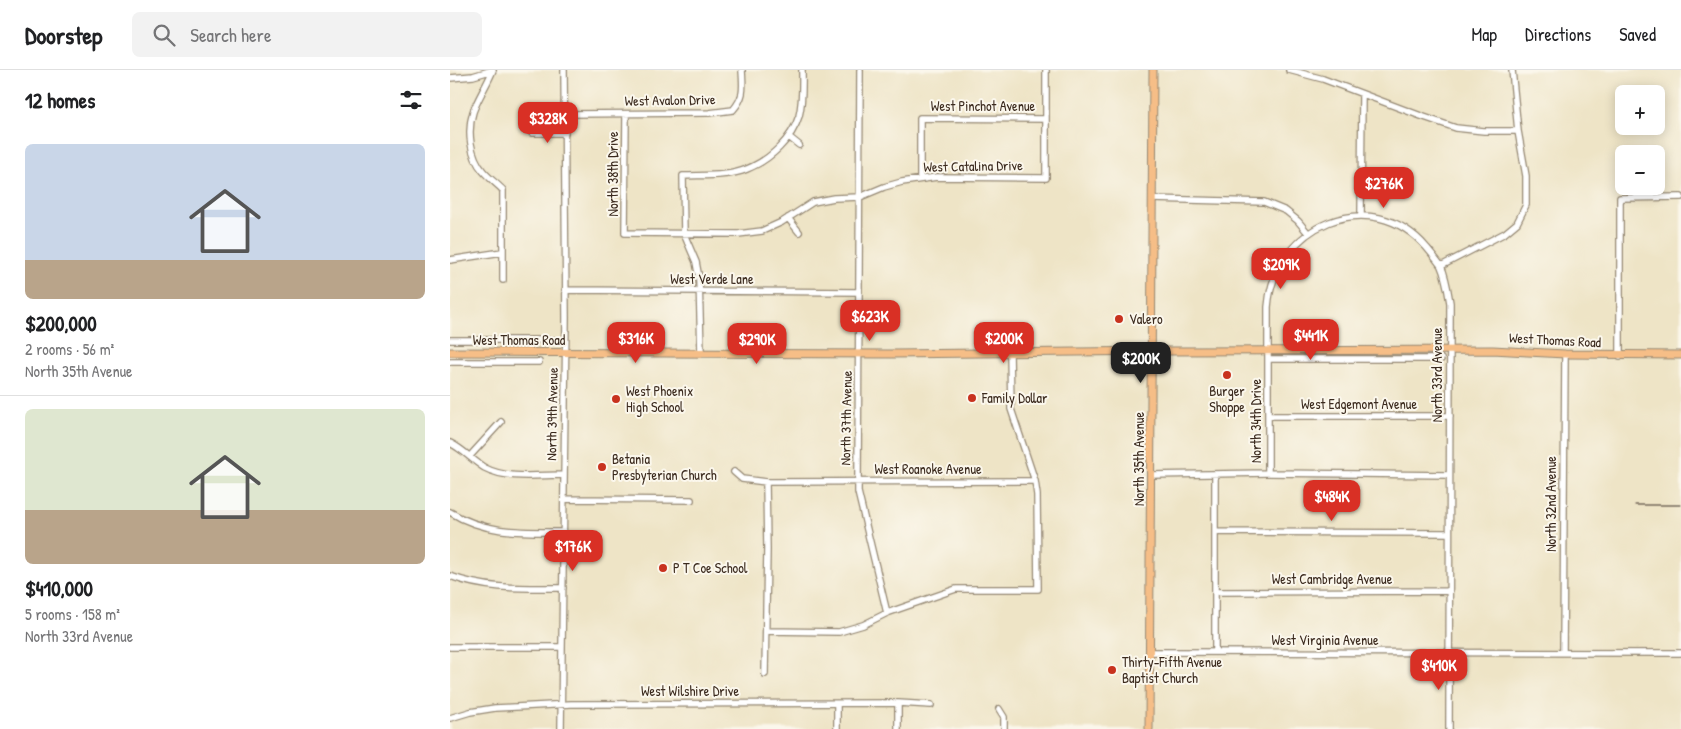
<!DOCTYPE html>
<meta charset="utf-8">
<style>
body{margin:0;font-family:"Patrick Hand",sans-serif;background:#f2f2f2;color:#202124;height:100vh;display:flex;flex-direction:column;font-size:19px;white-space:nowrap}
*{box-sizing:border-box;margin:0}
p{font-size:16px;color:#757577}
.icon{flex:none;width:28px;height:28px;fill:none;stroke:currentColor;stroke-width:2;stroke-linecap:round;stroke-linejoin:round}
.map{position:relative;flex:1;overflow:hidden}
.panel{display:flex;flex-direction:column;background:#fff;width:450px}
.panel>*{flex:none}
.buttons{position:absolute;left:1165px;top:15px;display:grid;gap:10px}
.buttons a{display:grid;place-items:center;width:50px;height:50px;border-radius:8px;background:#fff;box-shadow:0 2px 12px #0003;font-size:25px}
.price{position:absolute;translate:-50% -42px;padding:0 11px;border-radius:10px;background:#d93025;color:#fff;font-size:16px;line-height:32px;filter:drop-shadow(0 1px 2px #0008)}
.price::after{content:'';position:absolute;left:50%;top:30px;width:15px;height:11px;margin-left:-8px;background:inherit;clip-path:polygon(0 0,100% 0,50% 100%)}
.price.active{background:#222;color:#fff}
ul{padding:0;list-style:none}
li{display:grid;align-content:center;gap:10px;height:265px;padding:0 25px}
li+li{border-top:1px solid #e0e0e0}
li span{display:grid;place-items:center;height:155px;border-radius:8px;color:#555}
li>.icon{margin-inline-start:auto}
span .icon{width:90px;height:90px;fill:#fffc;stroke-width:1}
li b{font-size:21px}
h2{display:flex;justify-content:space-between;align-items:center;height:60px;padding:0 25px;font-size:21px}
header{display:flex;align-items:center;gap:30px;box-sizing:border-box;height:70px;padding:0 25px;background:#fff;border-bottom:1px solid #e0e0e0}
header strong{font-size:24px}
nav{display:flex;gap:28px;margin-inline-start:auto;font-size:18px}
.search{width:350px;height:45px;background:#f2f2f2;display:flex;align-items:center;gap:12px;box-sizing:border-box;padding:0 18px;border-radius:8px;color:#757577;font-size:19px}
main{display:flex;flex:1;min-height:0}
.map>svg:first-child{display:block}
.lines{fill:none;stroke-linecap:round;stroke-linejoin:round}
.minor-casing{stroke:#948772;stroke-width:8}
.major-casing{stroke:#948772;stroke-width:9}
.minor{stroke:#fff;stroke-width:5.5}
.major{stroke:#f6be87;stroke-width:7}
.rail{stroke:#3b2a1e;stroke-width:1}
.poi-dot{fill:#c8321e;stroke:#fbf7ec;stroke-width:2}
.labels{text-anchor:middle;stroke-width:4;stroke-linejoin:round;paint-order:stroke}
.street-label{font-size:14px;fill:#3b2a1e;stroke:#fbf7ec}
.poi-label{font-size:14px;fill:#3b2a1e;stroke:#fbf7ec;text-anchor:start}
</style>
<header>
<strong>Doorstep</strong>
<div class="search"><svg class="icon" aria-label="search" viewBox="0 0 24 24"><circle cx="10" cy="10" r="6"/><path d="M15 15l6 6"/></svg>Search here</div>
<nav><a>Map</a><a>Directions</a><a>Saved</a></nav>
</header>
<main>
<section class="panel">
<h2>12 homes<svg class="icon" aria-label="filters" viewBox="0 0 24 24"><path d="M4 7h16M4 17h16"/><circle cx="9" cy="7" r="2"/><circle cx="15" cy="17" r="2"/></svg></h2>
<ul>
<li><span style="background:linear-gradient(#c9d6e8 75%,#b9a48a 0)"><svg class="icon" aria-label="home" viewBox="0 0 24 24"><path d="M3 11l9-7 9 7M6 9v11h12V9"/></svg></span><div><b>$200,000</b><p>2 rooms · 56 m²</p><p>North 35th Avenue</p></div></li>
<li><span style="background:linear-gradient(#dfe7d0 65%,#b9a48a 0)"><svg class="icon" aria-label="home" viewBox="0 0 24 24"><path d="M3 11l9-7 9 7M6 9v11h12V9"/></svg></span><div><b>$410,000</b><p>5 rooms · 158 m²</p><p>North 33rd Avenue</p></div></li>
</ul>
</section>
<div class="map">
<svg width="1231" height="659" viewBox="0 0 1231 659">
<rect width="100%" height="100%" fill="#fbf7ec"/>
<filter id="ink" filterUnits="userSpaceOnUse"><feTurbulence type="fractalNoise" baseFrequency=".02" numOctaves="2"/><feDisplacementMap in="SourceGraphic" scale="10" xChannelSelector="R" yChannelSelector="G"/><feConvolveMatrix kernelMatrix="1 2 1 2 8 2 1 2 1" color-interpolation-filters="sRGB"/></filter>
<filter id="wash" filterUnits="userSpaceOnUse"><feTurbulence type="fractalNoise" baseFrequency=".0096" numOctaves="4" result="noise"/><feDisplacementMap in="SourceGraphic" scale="20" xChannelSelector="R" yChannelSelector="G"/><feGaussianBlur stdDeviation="1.12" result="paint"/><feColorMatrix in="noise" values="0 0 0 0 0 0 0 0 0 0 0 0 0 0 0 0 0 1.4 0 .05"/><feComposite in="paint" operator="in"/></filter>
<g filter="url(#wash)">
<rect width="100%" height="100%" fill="#eee4c6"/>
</g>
<g filter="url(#ink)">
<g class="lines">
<g class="minor-casing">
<path id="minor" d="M43,0c-6,15 -15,28 -20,42 -6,19 -3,44 10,59 6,7 14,13 20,19v90
M410,0l-2,412v10l29,121
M839,0l34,9 98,37 35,12 28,3h34
M0,8l23,-2 20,-6
M115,44l144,-1 24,-3c12,-14 10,-22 9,-40
M176,44l-1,119 113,1 24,-3 20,-9 31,-20 21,-4 26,-1 24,-10 18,-5 35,-5 109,1v-108
M82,63h33
M339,67l10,8
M470,109v-61l126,1
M702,129l112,3 22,9 12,10 10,12
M911,146l1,-122
M338,148l11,14
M0,190l52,-8
M991,196l64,-33 12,-10 9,-18v-29l-8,-45 -6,-61
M115,220l294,2
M0,270h105
M251,283l-2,-75 -3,-16 -12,-28 -1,-58c20,-1 45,1 64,-7 23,-9 45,-30 52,-53 4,-15 3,-31 3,-46
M1170,286v-158l61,-1
M819,289h172
M0,292h89
M819,346h181
M0,373c13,6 23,18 35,25 23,12 54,7 79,7
M20,386l31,-34
M284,402l8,7 24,3 269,-1
M818,403v-166c6,-81 103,-125 159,-59 4,5 10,12 14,18 5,11 7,25 9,37l-1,426
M765,404v177
M701,405l117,-2 181,2
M114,429l127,1
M0,442c35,22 74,20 113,20
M765,462l234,1
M0,506c37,14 74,12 113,12
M765,522l234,-1
M316,561l73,1 24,-7 24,-12 69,-24h82l-1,-94 -2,-14 -24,-72 -1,-56
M0,577h112
M700,582l531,1
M1113,583l2,-299
M315,604l2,-125 -1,-67
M387,634v25
M549,639l5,8v12
M0,648l20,-6 25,-4 76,-4 327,-1 33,2
M111,659l5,-411 -2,-248
M448,659v-26"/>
</g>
<g class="major-casing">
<path id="major" d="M0,282l443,2 272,-3 328,-1 72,4 116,1
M699,659l4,-659"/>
</g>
<use href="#minor" class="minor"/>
<use href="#major" class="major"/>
<path class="rail" d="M1185,435h46"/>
</g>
</g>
<g class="poi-dot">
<circle cx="669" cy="249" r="5"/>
<circle cx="777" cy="305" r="5"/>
<circle cx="522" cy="328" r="5"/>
<circle cx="166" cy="329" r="5"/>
<circle cx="152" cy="397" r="5"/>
<circle cx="213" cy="498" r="5"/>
<circle cx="662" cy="600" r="5"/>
</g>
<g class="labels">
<g class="street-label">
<text transform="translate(220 30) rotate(-1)" y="5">West Avalon Drive</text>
<text x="533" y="41">West Pinchot Avenue</text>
<text transform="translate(523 96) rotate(-1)" y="5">West Catalina Drive</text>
<text transform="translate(163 104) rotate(-90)" y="5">North 38th Drive</text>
<text x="262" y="214">West Verde Lane</text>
<text x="69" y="275">West Thomas Road</text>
<text transform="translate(1105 270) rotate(3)" y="5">West Thomas Road</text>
<text transform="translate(987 305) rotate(-90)" y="5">North 33rd Avenue</text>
<text x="909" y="339">West Edgemont Avenue</text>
<text transform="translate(102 344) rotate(-89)" y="5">North 39th Avenue</text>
<text transform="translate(396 348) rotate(-89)" y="5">North 37th Avenue</text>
<text transform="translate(806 351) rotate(-90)" y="5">North 34th Drive</text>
<text transform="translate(689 389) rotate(-90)" y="5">North 35th Avenue</text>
<text x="478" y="404">West Roanoke Avenue</text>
<text transform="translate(1101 434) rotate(-90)" y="5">North 32nd Avenue</text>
<text x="882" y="514">West Cambridge Avenue</text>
<text x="875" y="575">West Virginia Avenue</text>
<text x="240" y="626">West Wilshire Drive</text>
</g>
<g class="poi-label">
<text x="679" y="254">Valero</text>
<text x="176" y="326">West Phoenix<tspan x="176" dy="16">High School</tspan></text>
<text x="777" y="326" text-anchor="middle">Burger<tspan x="777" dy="16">Shoppe</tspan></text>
<text x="532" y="333">Family Dollar</text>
<text x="162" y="394">Betania<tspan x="162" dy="16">Presbyterian Church</tspan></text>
<text x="223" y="503">P T Coe School</text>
<text x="672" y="597">Thirty-Fifth Avenue<tspan x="672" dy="16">Baptist Church</tspan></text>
</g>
</g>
</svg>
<div class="buttons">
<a>+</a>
<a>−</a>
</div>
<b class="price" style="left:98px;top:74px">$328K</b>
<b class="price" style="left:934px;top:139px">$276K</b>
<b class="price" style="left:831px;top:220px">$209K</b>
<b class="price" style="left:420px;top:272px">$623K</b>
<b class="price" style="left:861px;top:291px">$441K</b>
<b class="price" style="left:186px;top:294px">$316K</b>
<b class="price" style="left:554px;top:294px">$200K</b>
<b class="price" style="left:307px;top:295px">$290K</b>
<b class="price active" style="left:691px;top:314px">$200K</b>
<b class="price" style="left:882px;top:452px">$484K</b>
<b class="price" style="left:123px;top:502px">$176K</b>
<b class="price" style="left:989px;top:621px">$410K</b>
</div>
</main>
